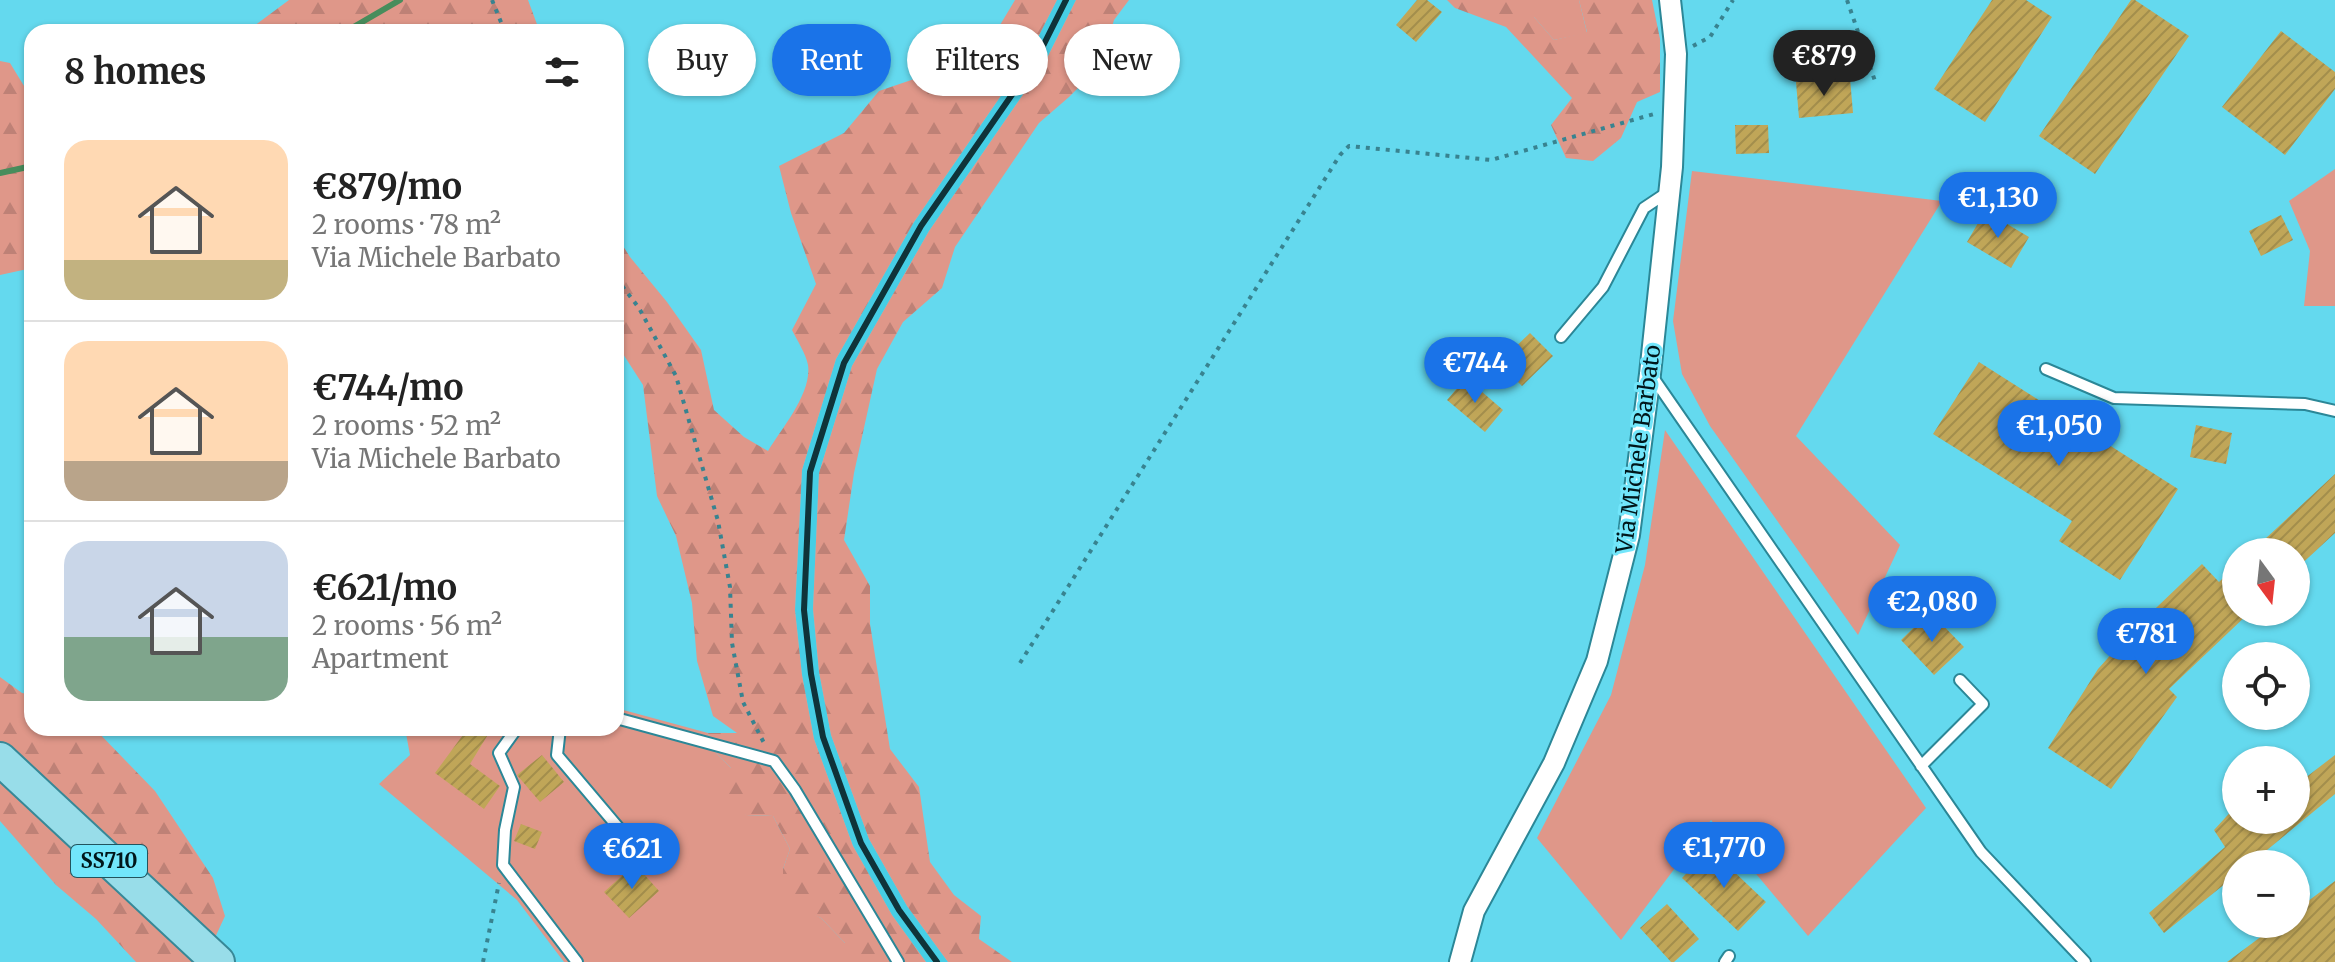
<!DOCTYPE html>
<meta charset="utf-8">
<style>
body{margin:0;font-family:Merriweather,serif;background:#f6f6f6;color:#222;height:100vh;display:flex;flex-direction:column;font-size:30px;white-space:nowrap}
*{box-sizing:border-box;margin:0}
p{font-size:26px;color:#767676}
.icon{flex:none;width:44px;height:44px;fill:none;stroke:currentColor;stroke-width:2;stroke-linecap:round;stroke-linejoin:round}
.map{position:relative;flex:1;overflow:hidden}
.panel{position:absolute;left:24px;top:24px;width:600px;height:712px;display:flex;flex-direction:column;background:#fff;border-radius:24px;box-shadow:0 2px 6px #0004}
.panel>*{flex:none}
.banner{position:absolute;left:648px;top:24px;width:760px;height:72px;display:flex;gap:16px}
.needle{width:52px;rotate:165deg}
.controls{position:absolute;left:2222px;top:538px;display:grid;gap:16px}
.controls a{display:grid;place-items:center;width:88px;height:88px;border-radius:50%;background:#fff;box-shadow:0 2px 6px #0004;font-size:40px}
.price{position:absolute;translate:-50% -68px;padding:0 18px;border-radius:28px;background:#1a73e8;color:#fff;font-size:26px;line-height:52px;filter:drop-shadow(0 2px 4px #0008)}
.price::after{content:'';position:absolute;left:50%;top:48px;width:24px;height:18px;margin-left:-12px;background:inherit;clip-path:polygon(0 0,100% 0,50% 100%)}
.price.on{background:#222;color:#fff}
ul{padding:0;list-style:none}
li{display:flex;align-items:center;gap:24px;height:200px;padding:0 40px}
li+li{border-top:2px solid #e0e0e0}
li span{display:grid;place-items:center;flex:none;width:224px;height:160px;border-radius:24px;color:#555}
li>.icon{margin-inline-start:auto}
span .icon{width:96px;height:96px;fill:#fffc;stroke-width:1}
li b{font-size:34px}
h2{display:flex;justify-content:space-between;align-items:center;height:96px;padding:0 40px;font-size:34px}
.tag{padding:0 28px;border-radius:36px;background:#fff;box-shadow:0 2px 6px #0004;font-size:28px;line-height:72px}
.tag.on{background:#1a73e8;color:#fff}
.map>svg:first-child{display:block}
.built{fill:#46cee5}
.green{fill:#df9789}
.forest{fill:url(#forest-firs)}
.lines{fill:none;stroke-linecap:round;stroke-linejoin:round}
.stream{stroke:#488d5c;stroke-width:6}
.building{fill:url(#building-hatch)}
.lane-casing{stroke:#2b8797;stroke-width:14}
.street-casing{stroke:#2b8797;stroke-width:24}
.primary-casing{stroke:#378897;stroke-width:36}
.path{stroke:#388390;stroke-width:4;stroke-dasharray:4 6;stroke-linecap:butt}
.lane{stroke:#fff;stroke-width:10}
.street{stroke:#fff;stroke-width:20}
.primary{stroke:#98dde9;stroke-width:32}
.rail{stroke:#0f3339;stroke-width:6}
.labels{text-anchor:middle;stroke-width:6;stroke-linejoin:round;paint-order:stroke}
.shield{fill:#72e6fb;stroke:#22545e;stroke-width:2}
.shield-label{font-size:20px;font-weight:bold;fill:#00161a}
.street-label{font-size:22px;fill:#00161a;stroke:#72e6fb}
</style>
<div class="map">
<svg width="2335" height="962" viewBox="0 0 2335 962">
<defs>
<pattern id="forest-firs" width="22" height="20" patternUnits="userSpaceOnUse" patternTransform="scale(2)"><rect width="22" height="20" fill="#df9789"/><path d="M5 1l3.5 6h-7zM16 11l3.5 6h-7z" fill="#be8176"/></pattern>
<pattern id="building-hatch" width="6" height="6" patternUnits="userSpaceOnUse" patternTransform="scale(2)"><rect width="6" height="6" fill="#c0a658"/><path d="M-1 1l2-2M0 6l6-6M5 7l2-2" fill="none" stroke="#a38e4c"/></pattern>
</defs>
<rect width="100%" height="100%" fill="#64d9ee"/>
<path class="built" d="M1057,0h19l-32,64 -115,167 -77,135 -33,107 -6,137 6,62 12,63 38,104 38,67 41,56h-22l-34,-47 -39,-69 -39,-107 -12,-64 -7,-65 7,-140 34,-111 78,-137 115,-167z"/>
<path class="green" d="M1534,0h45l8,33 -33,7 -20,-23z
M2335,169v137h-31l6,-55 -21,-50z
M1692,171l250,30 -146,235 104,109 -42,90 -148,-209 -28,-52 -9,-53z
M1665,430l261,378 -118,128 -97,-116 -90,120 -84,-102 74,-143 34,-130z
M616,708l92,25 8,20 15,15 15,47 27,1 17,33 -7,20 24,42 14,7 24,25v19h-281l-47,-62 -138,-116 31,-29 -5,-27h211z"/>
<path class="forest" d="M289,0h239l10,27 -2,5h-290z
M1015,0h42l-28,55 -115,167 -78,137 -34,111 -7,140 7,65 12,64 39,107 39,69 34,47h-81v-19l-24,-25 -38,-15v-34l7,-20 -17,-33 -27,-1 -23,-14 2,-23 6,-10 -15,-15 -8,-20h29l-24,-17 -16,-55 -5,-58 -16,-67 -19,-40 -14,-111 -27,-42v-108l14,22 37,45 34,48 13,60 30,27 24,14c14,-23 44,-58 40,-86 -2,-11 -11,-25 -16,-35l24,-46 -25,-71 -12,-47 65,-33 35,-42 85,-29 24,-17z
M1076,0h53l-15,20 -14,46 -31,31 -30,26 -84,124 -13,41 -39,34 -26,47 -23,104 -10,67 26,46v38l20,125 29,38 11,75 24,33 27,21 -2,23 33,23h-64l-41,-56 -38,-67 -38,-104 -12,-63 -6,-63 6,-136 33,-107 77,-135 115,-167z
M1447,0h87v17l20,23 33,-8 -8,-32h73l8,39v53l-23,10 -16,36 -28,23 -27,-3 -15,-33 21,-27 -66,-71 -51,-19z
M0,61l10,2 22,36v169l-32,7z
M0,677l22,16 10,2v33h62l61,63 58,87 12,38 -12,26 -213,-198z
M0,776l200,186h-64l-40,-43 -40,-34 -56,-64z"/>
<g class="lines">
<path class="stream" d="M345,32l55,-32
M0,173l32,-7"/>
</g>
<path class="building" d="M1417,0h10l15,12 -26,30 -20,-17z
M1992,0h34l26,17 -67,105 -51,-33z
M2131,0h4l54,36 -94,138 -56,-38z
M2281,31l54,41v17l-50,66 -63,-48z
M1850,78l3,35 -54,5 -3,-36z
M1735,125h33l1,28 -33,1z
M1985,211l44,26 -18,31 -44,-26z
M2281,215l12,25 -32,16 -12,-25z
M1530,333l23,23 -31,30 -23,-23z
M1979,362l199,127 -58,91 -61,-39 13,-20 -139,-87z
M1466,378l37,32 -18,22 -38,-32z
M2196,425l36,8 -6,31 -36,-7z
M2335,474v59l-39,36v-17h-45z
M2202,564l17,18 17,-16v46h14l-81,77 8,8 -66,92 -63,-41 50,-79 37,-41z
M1930,612l34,35 -30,28 -33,-35z
M468,728h24l-22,36 30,22 -16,23 -49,-36z
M542,755l22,27 -24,20 -23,-27z
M2335,755v39l-85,70h-14v11l-72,58 -15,-20 76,-66 -11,-17 22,-24v14h60v-35z
M521,824l21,8 -7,17 -21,-8z
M1710,849l56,53 -28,29 -56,-53z
M635,864l24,27 -30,27 -25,-26z
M2335,881v81h-108l51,-38h18v-14z
M1667,904l32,35 -25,23h-3l-31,-34z"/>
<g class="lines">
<g class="lane-casing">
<path id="lane" d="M1561,337l42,-50 41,-79 24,-16
M2046,369l68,29 191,6 30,7
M1652,376l329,476 104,110
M616,718l158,43 21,29 103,172
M517,728l-18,25 15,34 -9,43 -2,35 74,97
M560,728l-3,27 82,97
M1921,766l62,-62 -23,-24
M1725,962l4,-6"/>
</g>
<g class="street-casing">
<path id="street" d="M1460,962l14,-51 80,-148 43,-102 32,-126 21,-161 22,-207 4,-113 -6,-54"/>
</g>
<g class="primary-casing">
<path id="primary" d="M0,759l218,203"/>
</g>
<path class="path" d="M492,0l13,32
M1847,0l28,81
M1693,46l17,-9 23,-37
M616,278l23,30 37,68 42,145 12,66 2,56 11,59 22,43
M1020,663l320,-508 9,-9 142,14 163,-46
M483,962l16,-79"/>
<use href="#lane" class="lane"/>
<use href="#street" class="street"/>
<use href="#primary" class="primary"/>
<path class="rail" d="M937,962l-38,-52 -38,-67 -38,-106 -12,-63 -7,-64 6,-138 34,-109 77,-137 115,-166 30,-60"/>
</g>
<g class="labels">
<rect class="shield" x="71" y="845" width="76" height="32" rx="6"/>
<g class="shield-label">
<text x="109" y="868">SS710</text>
</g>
<g class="street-label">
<text transform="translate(1638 449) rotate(-82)" y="8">Via Michele Barbato</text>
</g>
</g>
</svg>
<div class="controls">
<a><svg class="needle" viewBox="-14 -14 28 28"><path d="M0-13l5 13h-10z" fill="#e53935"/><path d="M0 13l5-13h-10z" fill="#767676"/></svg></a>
<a><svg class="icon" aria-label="locate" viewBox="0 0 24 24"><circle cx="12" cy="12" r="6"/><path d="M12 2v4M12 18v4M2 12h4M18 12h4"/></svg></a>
<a>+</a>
<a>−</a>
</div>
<b class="price on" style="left:1824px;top:98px">€879</b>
<b class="price" style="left:1998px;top:240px">€1,130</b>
<b class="price" style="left:1475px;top:405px">€744</b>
<b class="price" style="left:2059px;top:468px">€1,050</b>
<b class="price" style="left:1932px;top:644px">€2,080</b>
<b class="price" style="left:2146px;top:676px">€781</b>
<b class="price" style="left:1724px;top:890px">€1,770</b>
<b class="price" style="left:632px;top:891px">€621</b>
<div class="banner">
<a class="tag">Buy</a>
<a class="tag on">Rent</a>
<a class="tag">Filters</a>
<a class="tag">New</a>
</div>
<section class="panel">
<h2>8 homes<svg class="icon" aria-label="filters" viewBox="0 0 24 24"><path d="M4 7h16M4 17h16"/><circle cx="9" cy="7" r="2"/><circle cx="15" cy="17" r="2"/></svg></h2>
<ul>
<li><span style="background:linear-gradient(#ffd9b3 75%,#c2b280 0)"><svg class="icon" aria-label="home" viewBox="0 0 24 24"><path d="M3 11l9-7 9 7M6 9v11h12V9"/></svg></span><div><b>€879/mo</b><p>2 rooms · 78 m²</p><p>Via Michele Barbato</p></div></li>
<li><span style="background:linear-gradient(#ffd9b3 75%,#b9a48a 0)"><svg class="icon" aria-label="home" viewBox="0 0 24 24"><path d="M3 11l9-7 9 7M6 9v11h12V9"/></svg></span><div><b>€744/mo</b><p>2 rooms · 52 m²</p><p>Via Michele Barbato</p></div></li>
<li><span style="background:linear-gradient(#c9d6e8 60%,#7fa58c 0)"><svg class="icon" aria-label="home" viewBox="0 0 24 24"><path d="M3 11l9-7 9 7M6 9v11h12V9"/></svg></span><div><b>€621/mo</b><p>2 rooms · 56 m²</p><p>Apartment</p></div></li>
</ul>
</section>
</div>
